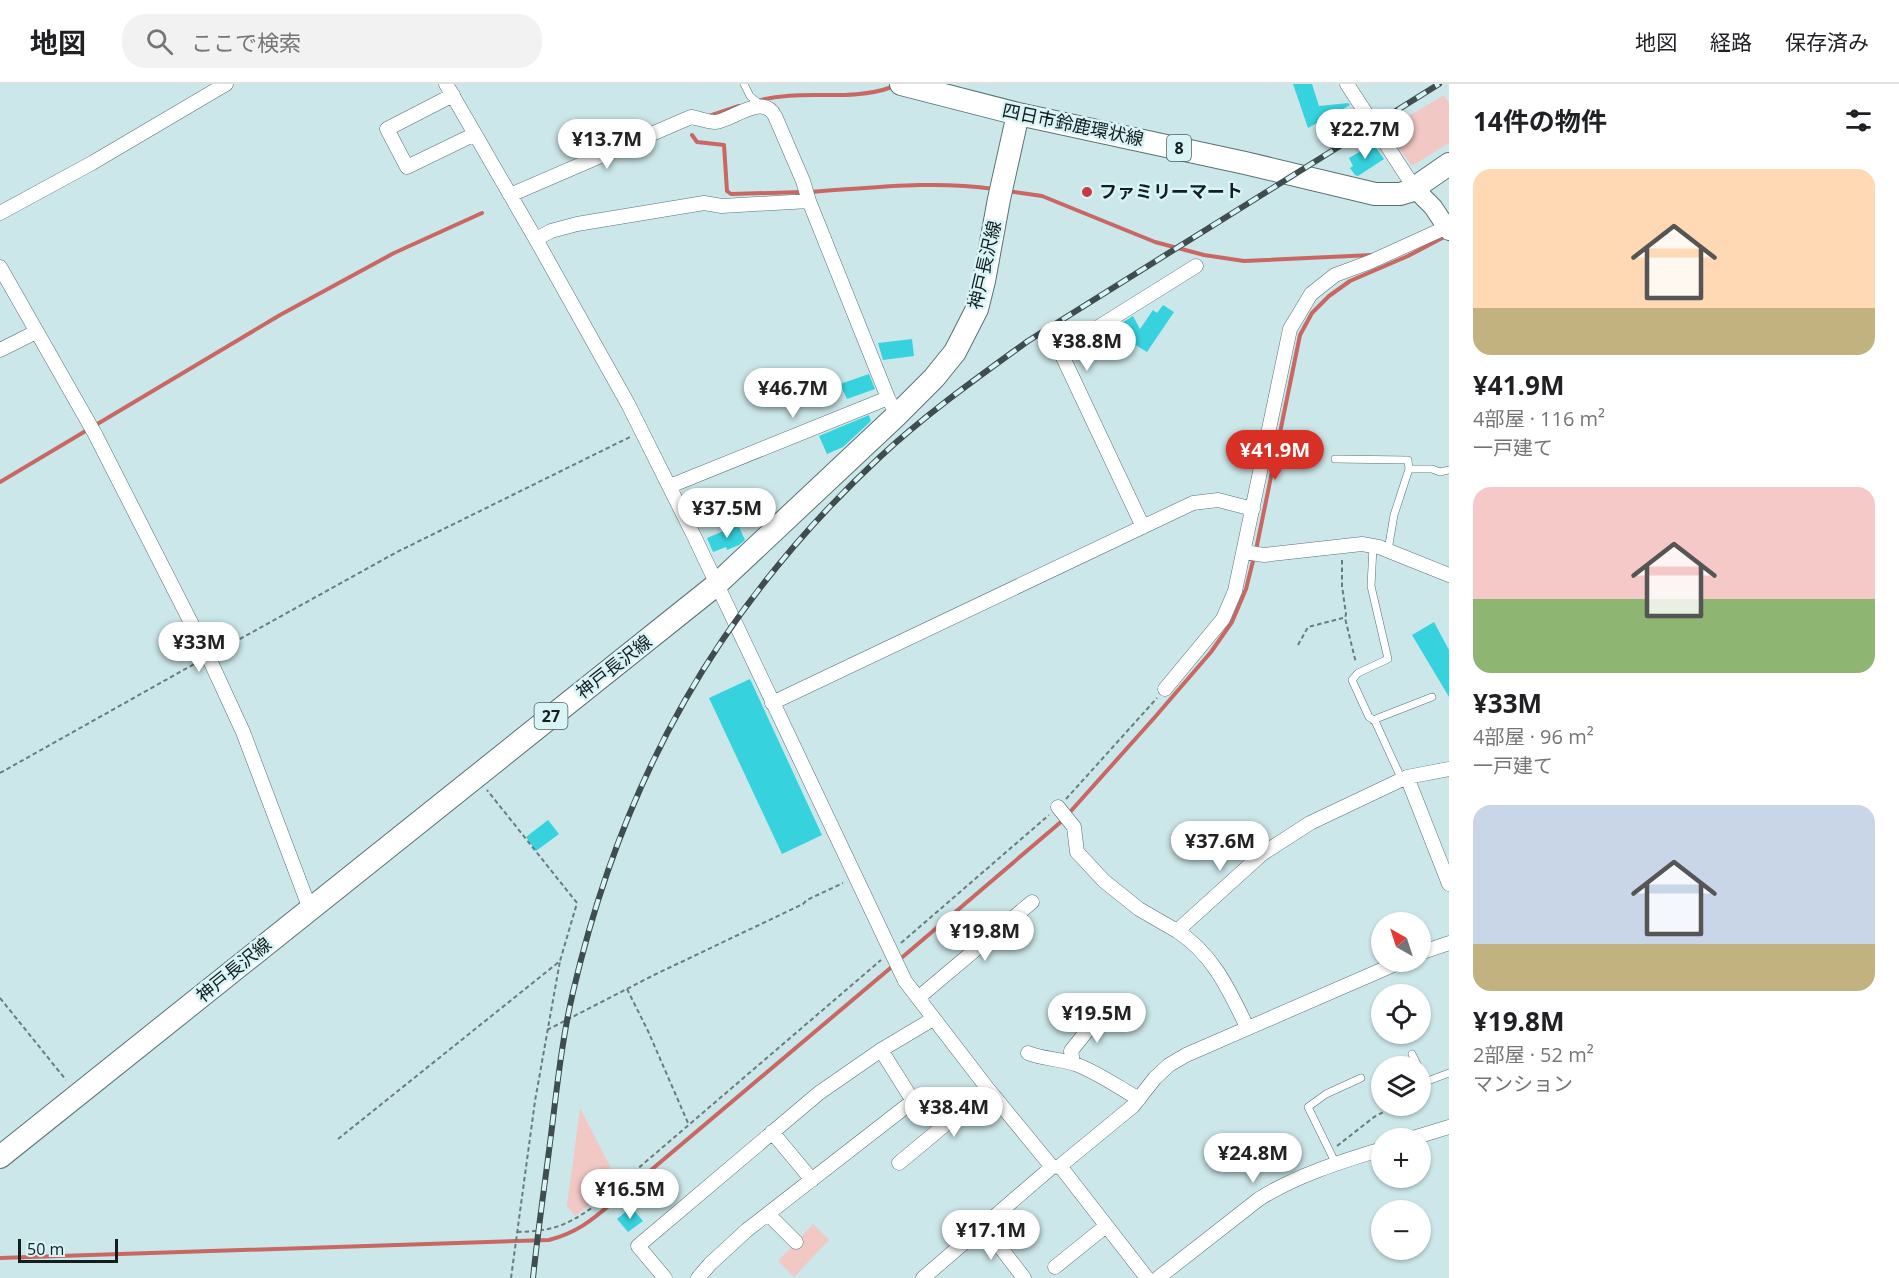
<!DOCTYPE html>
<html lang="ja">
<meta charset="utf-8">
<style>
body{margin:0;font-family:"Open Sans","Noto Sans JP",sans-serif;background:#f2f2f2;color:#202124;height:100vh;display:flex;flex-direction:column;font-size:22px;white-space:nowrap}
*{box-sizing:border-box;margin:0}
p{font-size:20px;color:#757577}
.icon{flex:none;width:33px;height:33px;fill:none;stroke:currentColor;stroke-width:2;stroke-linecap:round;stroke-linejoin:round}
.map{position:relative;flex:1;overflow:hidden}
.sheet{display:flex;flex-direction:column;background:#fff;width:450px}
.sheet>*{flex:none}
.needle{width:39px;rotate:321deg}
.fabs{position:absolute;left:1371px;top:828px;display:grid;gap:12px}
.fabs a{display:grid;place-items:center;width:60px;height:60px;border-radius:50%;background:#fff;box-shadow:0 2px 4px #0004;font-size:30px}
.scale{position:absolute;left:18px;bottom:15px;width:100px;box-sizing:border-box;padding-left:6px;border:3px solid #131d1e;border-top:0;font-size:16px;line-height:21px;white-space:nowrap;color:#131d1e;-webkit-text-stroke:4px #d9f4f6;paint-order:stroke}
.price{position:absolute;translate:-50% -51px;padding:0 14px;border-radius:21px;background:#fff;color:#222;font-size:20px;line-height:39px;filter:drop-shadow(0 2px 3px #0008)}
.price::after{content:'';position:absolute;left:50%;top:36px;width:18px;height:14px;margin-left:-9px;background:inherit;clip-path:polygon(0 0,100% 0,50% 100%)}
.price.current{background:#d93025;color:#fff}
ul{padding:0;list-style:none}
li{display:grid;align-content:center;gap:12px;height:318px;padding:0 24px}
li span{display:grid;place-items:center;height:186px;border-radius:18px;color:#555}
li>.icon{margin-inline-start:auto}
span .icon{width:108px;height:108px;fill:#fffc;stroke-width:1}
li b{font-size:26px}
h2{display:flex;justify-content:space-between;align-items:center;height:72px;padding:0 24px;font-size:26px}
header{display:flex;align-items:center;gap:36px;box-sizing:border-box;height:84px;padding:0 30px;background:#fff;border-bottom:2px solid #e0e0e0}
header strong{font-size:28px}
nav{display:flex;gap:33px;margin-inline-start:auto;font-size:21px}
.search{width:420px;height:54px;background:#f2f2f2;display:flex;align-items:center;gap:15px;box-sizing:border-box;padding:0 21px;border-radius:24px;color:#757577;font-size:22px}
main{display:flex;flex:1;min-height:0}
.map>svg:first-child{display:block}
.green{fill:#f1c8c4}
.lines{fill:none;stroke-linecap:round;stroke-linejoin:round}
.stream{stroke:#c96763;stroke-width:4}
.building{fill:#36d3de}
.service-casing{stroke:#597173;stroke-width:8}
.minor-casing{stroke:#597173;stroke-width:15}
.tertiary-casing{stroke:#597173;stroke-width:20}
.primary-casing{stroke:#597173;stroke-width:24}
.path{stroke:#6a7c7d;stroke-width:2;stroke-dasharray:4.5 3;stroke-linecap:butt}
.service{stroke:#fff;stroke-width:7}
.minor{stroke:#fff;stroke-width:14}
.tertiary{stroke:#fff;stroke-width:18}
.primary{stroke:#fff;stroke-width:22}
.rail-casing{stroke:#3f4d4e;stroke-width:6}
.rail{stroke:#d9f4f6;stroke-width:4;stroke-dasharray:11;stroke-linecap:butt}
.poi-dot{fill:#ca3b3d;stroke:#d9f4f6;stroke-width:2}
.labels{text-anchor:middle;stroke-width:5;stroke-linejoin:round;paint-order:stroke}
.shield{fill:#d9f4f6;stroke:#4e5e5f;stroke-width:1.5}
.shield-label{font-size:16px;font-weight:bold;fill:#131d1e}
.street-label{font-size:18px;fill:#131d1e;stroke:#d9f4f6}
.poi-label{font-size:18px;font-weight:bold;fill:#131d1e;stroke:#d9f4f6;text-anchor:start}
</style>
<header>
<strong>地図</strong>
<div class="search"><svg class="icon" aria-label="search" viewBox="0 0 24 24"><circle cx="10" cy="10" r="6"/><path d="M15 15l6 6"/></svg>ここで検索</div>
<nav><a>地図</a><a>経路</a><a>保存済み</a></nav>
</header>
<main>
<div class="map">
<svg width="1449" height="1194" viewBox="0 0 1449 1194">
<rect width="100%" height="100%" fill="#cce7e9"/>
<path class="green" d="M1444,11l5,8v40l-37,23 -26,-36z
M580,1024l38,74 -43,34 -8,-10z
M813,1140l16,16 -35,37 -16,-16z"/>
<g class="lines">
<path class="stream" d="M757,17c45,-13 91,2 135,-14
M709,32l30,-10
M692,51l5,7 27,3 3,46 4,3 71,-2
M1007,107l35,5 113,46 49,13 40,6 128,-6
M810,108c62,-4 122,-12 184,-3
M0,398l280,-167 114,-62 88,-40
M1256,466l44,-215 12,-22 17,-17 21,-15 58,-25 38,-20
M899,876l163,-139 93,-104 56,-65 21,-30 14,-33 8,-32
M0,1174l549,-18c27,-7 42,-19 63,-37l282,-238"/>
</g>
<path class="building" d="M1293,0h19l7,22 29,-3 2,2 -42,23z
M1373,60l11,15 -26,17 -3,-1 -5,-7 3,-2 -4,-8z
M1163,221l11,7 -27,40 -18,-11 -9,-17 13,-8 7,13 13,-19 4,3z
M912,255l2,17 -31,4 -5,-17z
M869,290l6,15 -28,10 -7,-15z
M869,331l2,6 -28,26 -16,7 -8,-18z
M759,404l11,28 -9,8 -4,-10 -27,11 -8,-23z
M738,441l7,15 -6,5 -12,5 -1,-3 -13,5 -6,-14z
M1434,538l15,28v47l-37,-62z
M750,595l72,156 -40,19 -73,-156z
M548,736l11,14 -23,17 -10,-14z
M631,1123l12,14 -15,11 -11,-13z"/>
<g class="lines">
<g class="service-casing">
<path id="service" d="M744,0l6,12 11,9
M1335,375l73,1 1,9 -15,46 -6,35
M1409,385h23l8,3 9,-2
M1373,463l-2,39 17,73 -30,14 -6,7 17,37 6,4 27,59
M1373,636l59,-23
M1412,970l6,12
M1420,989l5,9 24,-9
M1336,1080l-28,-57 18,-13 35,-16"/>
</g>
<g class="minor-casing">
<path id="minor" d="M446,0l92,159 90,161 66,132 211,445 83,108 64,78
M1347,0l68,105
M453,11l-66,34 20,38 68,-33
M510,111l181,-78c7,1 17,5 24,5 17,-1 47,-30 60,-6l28,65 6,20
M0,129l92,-50 134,-79
M536,155l15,-8 26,-7 127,-21 18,3 87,-5 79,197
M0,183l95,167 113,222 35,76 67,177
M0,266l36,-18
M670,402l218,-88 4,8
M1143,443l-83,-176 136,-85
M1244,468l20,3 98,-11 17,3 70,28
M1165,605l58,-70 12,-28 55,-262 21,-35 24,-19 35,-13 77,-35
M772,619l421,-200 25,-3 35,9
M1407,693l42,107
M1058,723l16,20 3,25 27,29 35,28 38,22
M1420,869l29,-10
M918,914l114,-96
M1247,943c-18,-37 -34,-73 -70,-96l85,-77 48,-31 97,-46 42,-8
M1028,969c15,6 32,6 47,11 22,8 43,23 64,35
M1073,979l-2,-12 26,-33
M772,1048l40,48
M1413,1054l36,-11
M899,1079l89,-74
M1060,1082l87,112
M768,1130l28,28
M984,1142l40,52
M1055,1183l51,-41
M665,1194l-27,-32 181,-153 62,-43 52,-31
M698,1194l12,-14 37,-34 166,-129 -32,-51
M923,1194l129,-111 8,-1 73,-60 22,-28 14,-13 17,-10 214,-93
M1158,1194l101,-79c38,-24 81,-37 123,-50"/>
</g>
<g class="tertiary-casing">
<path id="tertiary" d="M1415,105l18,18 16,24"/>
</g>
<g class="primary-casing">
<path id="primary" d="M901,0l117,30 227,49 130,31h25l10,-3 39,-27
M0,1073l716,-572 180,-169 38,-38 21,-26 22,-43 7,-28 15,-82 19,-85"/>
</g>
<path class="path" d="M1342,476v26l4,28 -1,4 11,45
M1298,561l10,-18 35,-9
M220,566l177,-98 233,-115
M0,689l196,-110
M1066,715l91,-101
M901,859l148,-128
M627,905l21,42 40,92
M0,914l66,82
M547,946l107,-55 149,-71 4,-4 36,-17
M338,1055l222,-178 17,-58 -90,-113
M1337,1062l37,-29 21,-11
M517,1148c33,-1 48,-5 76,-25l288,-247
M511,1194l24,-177 25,-140"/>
<use href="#service" class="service"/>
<use href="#minor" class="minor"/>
<use href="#tertiary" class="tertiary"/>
<use href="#primary" class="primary"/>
<g class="rail-casing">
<path id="rail" d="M533,1194c5,-48 12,-95 18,-143 6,-48 11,-96 22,-143 50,-214 146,-385 307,-535 46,-43 97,-79 148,-116l411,-257"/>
</g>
<use href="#rail" class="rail"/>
</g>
<circle class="poi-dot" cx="1087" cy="108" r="6"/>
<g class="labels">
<g class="shield">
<rect x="1167" y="51" width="24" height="26" rx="4.5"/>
<rect x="534.5" y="619" width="33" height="26" rx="4.5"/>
</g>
<g class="shield-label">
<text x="1179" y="70">8</text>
<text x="551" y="638">27</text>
</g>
<g class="street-label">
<text transform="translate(1073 41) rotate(12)" y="6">四日市鈴鹿環状線</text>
<text transform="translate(985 181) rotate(-77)" y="6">神戸長沢線</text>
<text transform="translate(614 583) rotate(-38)" y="6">神戸長沢線</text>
<text transform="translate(234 886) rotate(-39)" y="6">神戸長沢線</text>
</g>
<g class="poi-label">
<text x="1099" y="114">ファミリーマート</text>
</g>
</g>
</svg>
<div class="fabs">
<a><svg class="needle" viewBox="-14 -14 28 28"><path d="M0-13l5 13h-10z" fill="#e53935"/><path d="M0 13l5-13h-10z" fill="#757577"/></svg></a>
<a><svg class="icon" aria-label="locate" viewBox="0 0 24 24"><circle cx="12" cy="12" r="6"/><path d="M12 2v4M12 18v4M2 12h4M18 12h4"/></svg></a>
<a><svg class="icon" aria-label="layers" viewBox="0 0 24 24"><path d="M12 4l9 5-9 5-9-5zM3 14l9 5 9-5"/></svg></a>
<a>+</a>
<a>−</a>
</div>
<div class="scale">50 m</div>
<b class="price" style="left:1365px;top:76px">¥22.7M</b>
<b class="price" style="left:607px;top:86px">¥13.7M</b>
<b class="price" style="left:1087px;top:288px">¥38.8M</b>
<b class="price" style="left:793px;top:335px">¥46.7M</b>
<b class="price current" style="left:1275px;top:397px">¥41.9M</b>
<b class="price" style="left:727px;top:455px">¥37.5M</b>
<b class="price" style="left:199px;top:589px">¥33M</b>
<b class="price" style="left:1220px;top:788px">¥37.6M</b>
<b class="price" style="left:985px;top:878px">¥19.8M</b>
<b class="price" style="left:1097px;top:960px">¥19.5M</b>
<b class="price" style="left:954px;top:1054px">¥38.4M</b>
<b class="price" style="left:1253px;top:1100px">¥24.8M</b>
<b class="price" style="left:630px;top:1136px">¥16.5M</b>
<b class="price" style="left:991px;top:1177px">¥17.1M</b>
</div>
<section class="sheet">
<h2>14件の物件<svg class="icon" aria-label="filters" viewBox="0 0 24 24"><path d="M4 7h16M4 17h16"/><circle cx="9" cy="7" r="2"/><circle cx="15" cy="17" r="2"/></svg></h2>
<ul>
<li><span style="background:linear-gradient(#ffd9b3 75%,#c2b280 0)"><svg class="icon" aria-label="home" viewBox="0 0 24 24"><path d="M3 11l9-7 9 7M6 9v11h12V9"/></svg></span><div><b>¥41.9M</b><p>4部屋 · 116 m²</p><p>一戸建て</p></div></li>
<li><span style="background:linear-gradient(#f6c9c9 60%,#8fb573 0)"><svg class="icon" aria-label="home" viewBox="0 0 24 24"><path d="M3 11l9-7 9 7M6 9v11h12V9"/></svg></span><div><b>¥33M</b><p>4部屋 · 96 m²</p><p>一戸建て</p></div></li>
<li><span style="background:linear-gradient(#c9d6e8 75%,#c2b280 0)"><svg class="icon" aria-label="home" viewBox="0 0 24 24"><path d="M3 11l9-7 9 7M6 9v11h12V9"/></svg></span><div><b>¥19.8M</b><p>2部屋 · 52 m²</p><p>マンション</p></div></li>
</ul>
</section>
</main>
